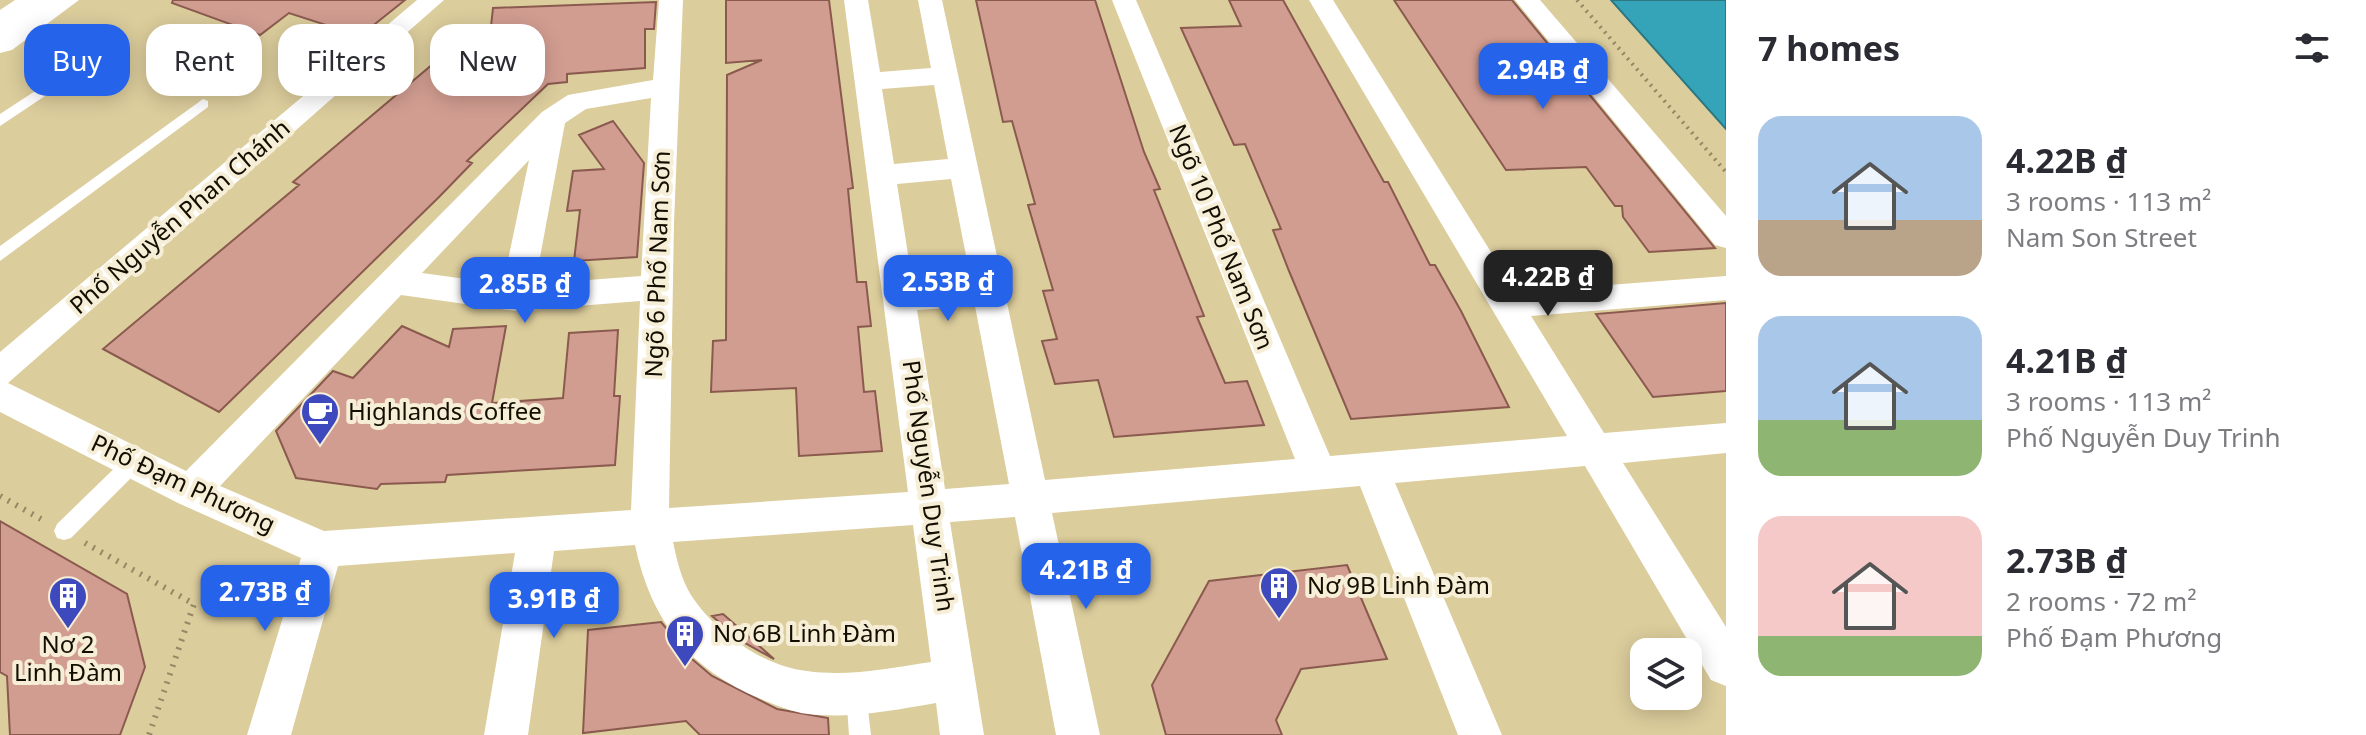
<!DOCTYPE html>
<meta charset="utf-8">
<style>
body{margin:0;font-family:"Noto Sans",sans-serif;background:#f2f2f3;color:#2b2b33;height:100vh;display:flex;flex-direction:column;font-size:30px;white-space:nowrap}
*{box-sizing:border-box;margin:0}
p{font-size:26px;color:#7c7c81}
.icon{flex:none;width:44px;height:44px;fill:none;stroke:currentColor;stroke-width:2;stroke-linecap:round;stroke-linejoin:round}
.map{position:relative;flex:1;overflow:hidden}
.side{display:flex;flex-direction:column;background:#fff;width:640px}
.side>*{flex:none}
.guide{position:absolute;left:24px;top:24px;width:760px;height:72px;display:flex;gap:16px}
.buttons{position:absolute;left:1630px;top:638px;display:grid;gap:16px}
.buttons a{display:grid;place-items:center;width:72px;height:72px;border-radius:16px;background:#fff;box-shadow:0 4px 20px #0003;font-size:40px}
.price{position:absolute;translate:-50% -68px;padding:0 18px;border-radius:16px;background:#2563eb;color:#fff;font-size:26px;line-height:52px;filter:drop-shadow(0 2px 4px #0008)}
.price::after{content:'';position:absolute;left:50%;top:48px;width:24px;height:18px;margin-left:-12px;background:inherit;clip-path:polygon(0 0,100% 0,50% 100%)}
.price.selected{background:#222;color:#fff}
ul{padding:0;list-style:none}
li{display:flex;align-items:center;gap:24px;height:200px;padding:0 32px}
li span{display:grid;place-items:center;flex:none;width:224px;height:160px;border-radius:24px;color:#555}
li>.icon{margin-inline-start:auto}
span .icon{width:96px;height:96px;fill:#fffc;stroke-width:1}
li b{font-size:34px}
h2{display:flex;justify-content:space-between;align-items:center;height:96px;padding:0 32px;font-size:34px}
.pill{padding:0 28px;border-radius:24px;background:#fff;box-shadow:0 4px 20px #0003;font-size:28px;line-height:72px}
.pill.selected{background:#2563eb;color:#fff}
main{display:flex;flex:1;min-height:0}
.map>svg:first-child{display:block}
.water{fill:#35a4b9;stroke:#2b7782;stroke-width:2}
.building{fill:#d29d91;stroke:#8a5a4f;stroke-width:2}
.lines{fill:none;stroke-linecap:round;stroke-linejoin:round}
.path-far1{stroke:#958965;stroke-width:4;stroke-dasharray:2 5;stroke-linecap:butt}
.path{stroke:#958965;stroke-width:6;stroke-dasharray:2 7;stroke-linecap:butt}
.service{fill:#fff;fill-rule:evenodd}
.minor{fill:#fff;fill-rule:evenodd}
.primary{fill:#fff;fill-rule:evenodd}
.motorway{fill:#fff;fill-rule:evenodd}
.labels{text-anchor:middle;stroke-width:8;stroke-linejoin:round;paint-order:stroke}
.street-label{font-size:24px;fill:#130e00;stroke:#f6eed6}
.poi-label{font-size:24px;fill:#130e00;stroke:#f6eed6;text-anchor:start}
</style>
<main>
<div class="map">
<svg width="1726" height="735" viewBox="0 0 1726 735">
<rect width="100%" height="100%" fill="#dccd9c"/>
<path class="water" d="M1611,0h115v129z"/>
<path class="building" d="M173,0h232l-45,36 -71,-23 -29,22 -88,-32z
M726,0h103l24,188 -5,1 9,93h9l5,44 -13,1 6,65 11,-1 7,60 -83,5 -3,-68 -85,4 2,-51 13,-1 1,-265 35,-15 -36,3z
M976,0h119l49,152 16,37 -6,1 50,126 -7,1 28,66 22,-2 17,44 -150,12 -16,-57 -43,4 -13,-43 15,-2 -14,-48 10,-1 -25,-85 7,-1 -23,-83 -9,1z
M1229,0h54l101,182h4l42,83h5l26,46 48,96 -158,12 -62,-148 -16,-41 8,-1 -36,-85 -11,1 -53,-117 60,-2z
M1394,0h118l203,248 -66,4 -26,-35 -1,-11h-7l-29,-39 -80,3z
M656,2l-2,27h-9v39l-78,6v8l-19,2 -81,77 5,2 -33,34 -220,215 -116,-63 196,-164 -6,-3 172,-145 24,8 4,-37z
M613,121l31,42 -7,94 -63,4 6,-51 -13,1 6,-40 31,-2 -25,-34z
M1726,303v88l-73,6 -57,-83z
M402,326l47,21 4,-18 53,-3 -14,77 71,-5 6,-65 49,-3 -4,66h6l-5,69 -168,10 -2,7 -64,2 -4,5 -81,-11 -20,-47 57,-60 20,7z
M0,521l127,73 18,73 -25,68h-110l-3,-59 -7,-4z
M1347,565l40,94 -86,10 -25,51 6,15h-116l-14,-50 57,-104z
M723,614l51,45 -31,-17 -31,-26z
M661,622l31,37 20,17 65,33 51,9 1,17h-129l-14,-14 -103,12 5,-103z"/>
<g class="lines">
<path class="path-far1" d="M1577,0l149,172"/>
<path class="path" d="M0,496l41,23
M85,543l109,61 -45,131"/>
<path class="service" d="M49,82l5,2v6l-54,36v-12z
M203,99l5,2v6l-208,154v-15z
M135,453l7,2 3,6 -3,6 -71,71 -7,2 -7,-2 -3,-7 3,-7 71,-69z
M857,681l8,3 6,51h-22l-3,-43 3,-8z"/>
<path class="minor" d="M417,0h27l-436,383 178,88 356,-359 26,-17 85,-15 6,-80h24l-9,223 -5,285 239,-16 -64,-492h24l12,72 51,-4 -13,-68h24l103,480 250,-21 -183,-459h24l194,456 237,-20 -258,-436h24l183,292 210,-16v24l-195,16 73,117 122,-10v30l-103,10 103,164v59l-15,-6 -126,-214 -190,17 107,252h-44l-98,-249 -308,27 48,222h-44l-41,-218 -65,5 34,213h-44l-4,-32c-42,7 -85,16 -128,11 -16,-2 -32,-9 -47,-15 -72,-30 -110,-78 -126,-154l-81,6 -26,184h-44l31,-182 -177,13 -47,169h-44l54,-177 -123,-55 -178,-91v-60zM934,85l14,74 -54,5 -12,-75zM651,98l-10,178 -106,8 30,-161 21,-14zM529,160l-26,124 -81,-11zM951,179l20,102 -58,5 -16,-102zM401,295l115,16 124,-10 -9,209 -307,21 -104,-45zM975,306l34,178 -64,5 -28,-179zM913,525l18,137c-41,6 -83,15 -124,9 -44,-5 -92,-39 -116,-76 -10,-16 -14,-35 -18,-53z
M1515,0h25l186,216v32l-11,-3z"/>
<path class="primary" d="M42,0h37l-67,50 -12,3v-25z"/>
<path class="motorway" d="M15,0h38l-41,32 -12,3v-25z"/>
</g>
<defs>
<g id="cafe-pin" transform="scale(2)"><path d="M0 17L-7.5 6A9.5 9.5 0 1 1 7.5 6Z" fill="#3e49bd" stroke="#f6eed6"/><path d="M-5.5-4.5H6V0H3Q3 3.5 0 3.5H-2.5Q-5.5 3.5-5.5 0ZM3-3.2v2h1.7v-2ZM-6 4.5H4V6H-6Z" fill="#fff"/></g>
<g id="building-pin" transform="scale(2)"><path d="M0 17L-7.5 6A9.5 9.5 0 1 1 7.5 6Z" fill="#3e49bd" stroke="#f6eed6"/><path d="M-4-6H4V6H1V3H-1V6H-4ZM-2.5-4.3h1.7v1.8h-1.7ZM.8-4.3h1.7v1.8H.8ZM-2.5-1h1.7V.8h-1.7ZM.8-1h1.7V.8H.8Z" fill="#fff"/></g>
</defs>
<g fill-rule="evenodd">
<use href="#cafe-pin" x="320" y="412"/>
<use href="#building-pin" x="1279" y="586"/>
<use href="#building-pin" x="68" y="596"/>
<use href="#building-pin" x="685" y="634"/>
</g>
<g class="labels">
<g class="street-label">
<text transform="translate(180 217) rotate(-41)" y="8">Phố Nguyễn Phan Chánh</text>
<text transform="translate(1221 237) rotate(68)" y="8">Ngõ 10 Phố Nam Sơn</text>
<text transform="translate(658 264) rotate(-88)" y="8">Ngõ 6 Phố Nam Sơn</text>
<text transform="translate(183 484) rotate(25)" y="8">Phố Đạm Phương</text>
<text transform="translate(928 486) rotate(82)" y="8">Phố Nguyễn Duy Trinh</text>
</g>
<g class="poi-label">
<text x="348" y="420">Highlands Coffee</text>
<text x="1307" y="594">Nơ 9B Linh Đàm</text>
<text x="713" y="642">Nơ 6B Linh Đàm</text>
<text x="68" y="653" text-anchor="middle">Nơ 2<tspan x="68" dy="28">Linh Đàm</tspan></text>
</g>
</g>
</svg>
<div class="buttons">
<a><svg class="icon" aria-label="layers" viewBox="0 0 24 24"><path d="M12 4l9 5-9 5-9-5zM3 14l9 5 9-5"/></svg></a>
</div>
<b class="price" style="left:1543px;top:111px">2.94B ₫</b>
<b class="price selected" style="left:1548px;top:318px">4.22B ₫</b>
<b class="price" style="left:948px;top:323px">2.53B ₫</b>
<b class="price" style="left:525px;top:325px">2.85B ₫</b>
<b class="price" style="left:1086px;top:611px">4.21B ₫</b>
<b class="price" style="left:265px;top:633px">2.73B ₫</b>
<b class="price" style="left:554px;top:640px">3.91B ₫</b>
<div class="guide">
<a class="pill selected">Buy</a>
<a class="pill">Rent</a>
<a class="pill">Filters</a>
<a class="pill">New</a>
</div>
</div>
<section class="side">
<h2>7 homes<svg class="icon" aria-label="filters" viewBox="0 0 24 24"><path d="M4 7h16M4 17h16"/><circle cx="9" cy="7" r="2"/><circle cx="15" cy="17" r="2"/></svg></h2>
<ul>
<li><span style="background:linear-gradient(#a9c7e8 65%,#b9a48a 0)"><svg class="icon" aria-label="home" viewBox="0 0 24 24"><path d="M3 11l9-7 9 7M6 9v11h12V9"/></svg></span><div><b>4.22B ₫</b><p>3 rooms · 113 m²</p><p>Nam Son Street</p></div></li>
<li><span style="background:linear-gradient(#a9c7e8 65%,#8fb573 0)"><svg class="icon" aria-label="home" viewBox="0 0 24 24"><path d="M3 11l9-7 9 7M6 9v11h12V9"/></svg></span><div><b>4.21B ₫</b><p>3 rooms · 113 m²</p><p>Phố Nguyễn Duy Trinh</p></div></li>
<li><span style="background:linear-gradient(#f6c9c9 75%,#8fb573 0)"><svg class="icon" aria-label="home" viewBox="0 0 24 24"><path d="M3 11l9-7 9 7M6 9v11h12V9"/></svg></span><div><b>2.73B ₫</b><p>2 rooms · 72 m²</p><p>Phố Đạm Phương</p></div></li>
</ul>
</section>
</main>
